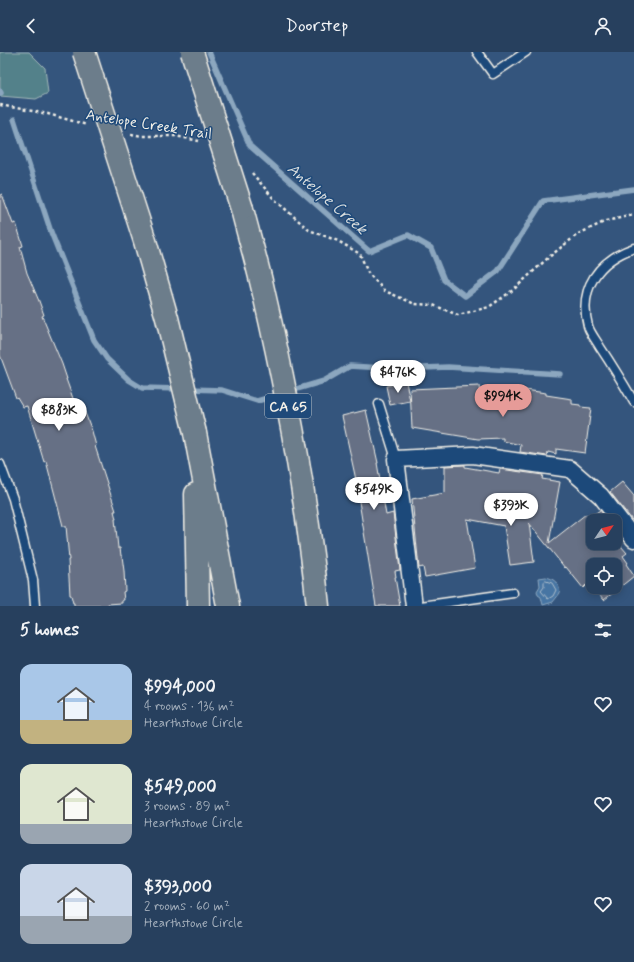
<!DOCTYPE html>
<meta charset="utf-8">
<style>
body{margin:0;font-family:Mynerve,sans-serif;background:#2f4764;color:#f1f3f6;height:100vh;display:flex;flex-direction:column;font-size:15px;white-space:nowrap}
*{box-sizing:border-box;margin:0}
p{font-size:13px;color:#a4afbc}
.icon{flex:none;width:22px;height:22px;fill:none;stroke:currentColor;stroke-width:2;stroke-linecap:round;stroke-linejoin:round}
.map{position:relative;height:554px;overflow:hidden}
.side{display:flex;flex-direction:column;background:#27405e;flex:1}
.side>*{flex:none}
.needle{width:26px;rotate:55deg}
.buttons{position:absolute;left:586px;top:462px;display:grid;gap:8px}
.buttons a{display:grid;place-items:center;width:36px;height:36px;border-radius:8px;background:#27405e;box-shadow:0 2px 10px #0003,0 0 0 1px #435973;font-size:20px}
.price{position:absolute;translate:-50% -34px;padding:0 9px;border-radius:14px;background:#fff;color:#222;font-size:13px;line-height:26px;filter:drop-shadow(0 1px 2px #0008)}
.price::after{content:'';position:absolute;left:50%;top:24px;width:12px;height:9px;margin-left:-6px;background:inherit;clip-path:polygon(0 0,100% 0,50% 100%)}
.price.current{background:#e69b98;color:#111}
ul{padding:0;list-style:none}
li{display:flex;align-items:center;gap:12px;height:100px;padding:0 20px}
li span{display:grid;place-items:center;flex:none;width:112px;height:80px;border-radius:12px;color:#555}
li>.icon{margin-inline-start:auto}
span .icon{width:48px;height:48px;fill:#fffc;stroke-width:1}
li b{font-size:17px}
h2{display:flex;justify-content:space-between;align-items:center;height:48px;padding:0 20px;font-size:17px}
header{display:flex;justify-content:space-between;align-items:center;height:52px;padding:0 20px;background:#27405e;font-size:18px;font-weight:600}
.map>svg:first-child{display:block}
.green{fill:#53818a;stroke:#a4b9b9}
.water{fill:#4775a3;stroke:#8ca7bf}
.lines{fill:none;stroke-linecap:round;stroke-linejoin:round}
.shore{stroke:#afbfcc;stroke-width:1}
.stream{stroke:#8ca7bf;stroke-width:5.5}
.building{fill:#667085;stroke:#f4f1e8;fill-rule:evenodd}
.service-casing{stroke:#f4f1e8;stroke-width:11}
.minor-casing{stroke:#f4f1e8;stroke-width:19}
.motorway-casing{stroke:#f4f1e8;stroke-width:25}
.path{stroke:#f4f1e8;stroke-width:2.5;stroke-dasharray:3 3;stroke-linecap:butt}
.service{stroke:#1f4a7a;stroke-width:8}
.minor{stroke:#1f4a7a;stroke-width:16}
.motorway{stroke:#6c7d8b;stroke-width:22}
.motorway-bridge-casing{stroke:#f4f1e8;stroke-width:25;stroke-linecap:butt}
.motorway-bridge{stroke:#6c7d8b;stroke-width:22}
.labels{text-anchor:middle;stroke-width:3;stroke-linejoin:round;paint-order:stroke}
.shield{fill:#1f4a7a;stroke:#b4bfc7;stroke-width:1}
.shield-label{font-size:14px;font-weight:bold;fill:#f4f1e8}
.street-label{font-size:15px;fill:#f4f1e8;stroke:#1f4a7a}
.water-label{font-size:16px;font-style:italic;fill:#dadede;stroke:#1f4a7a}
</style>
<header><svg class="icon" aria-label="back" viewBox="0 0 24 24"><path d="M15 5l-7 7 7 7"/></svg>Doorstep<svg class="icon" aria-label="person" viewBox="0 0 24 24"><circle cx="12" cy="8" r="4"/><path d="M4 21q1-7 8-7t8 7"/></svg></header>
<div class="map">
<svg width="634" height="554" viewBox="0 0 634 554">
<rect width="100%" height="100%" fill="#34557d"/>
<filter id="ink" filterUnits="userSpaceOnUse"><feTurbulence type="fractalNoise" baseFrequency=".025" numOctaves="2"/><feDisplacementMap in="SourceGraphic" scale="8" xChannelSelector="R" yChannelSelector="G"/><feConvolveMatrix kernelMatrix="1 2 1 2 8 2 1 2 1" color-interpolation-filters="sRGB"/></filter>
<g filter="url(#ink)">
<path class="green" d="M0,0h29l16,16 3,25 -12,6 -36,-3z"/>
<path class="water" d="M546,525c9,2 13,7 14,16l-7,9 -10,3 -2,-8 -3,-2 -1,-4 3,-5 -1,-8z"/>
<g class="lines">
<path class="shore" d="M546,529l6,2 4,7 -3,6 -5,3 -7,-8 3,-4v-5z"/>
<path class="stream" d="M209,0l41,94 119,105 39,-16 23,13 13,32 21,16 33,-25 45,-70 91,-12
M0,39l1,2
M14,67l37,113 43,108 13,19 22,21 13,8 37,1
M189,337l33,1 35,11 25,-7
M290,339l34,-10 26,-15 50,3 48,-2 112,7"/>
</g>
<path class="building" d="M2,142l11,30 3,-1 7,23 -3,1 7,26 12,28 5,14 -2,1 20,48 5,15h-1l9,25 5,-2 1,3h1l10,26 4,15h-1l21,65h-2l2,8h-1l3,29h2l1,8h1l2,15 1,20 -2,1 1,8h-2v3l-14,1v2h-34v-3h-1l-2,-8h-1l-2,-35h1l-3,-34h-3l-17,-65 -2,1 -17,-56 -4,1 -6,-10 -1,1 -16,-43v-160z
M406,330l4,19 -20,4 -4,-19z
M479,334l1,8 37,-1 1,-4 28,4v2l26,4v5l8,1v2l11,1 -6,45 -29,-4v5l-8,-2 -1,4 -27,-4 1,-7 -18,-4v-3l-25,1 -66,-11 -2,-39z
M366,358l12,53h-1l9,52 7,-2 7,57 -5,1 1,6h-1l5,29h-24l-19,-117h1l-16,-73z
M465,413v2l34,6 1,-4 43,6 -1,4 18,3 -11,61 37,-29 3,4 11,-8 8,11h-15v22h22v-4l12,14 -4,3 5,7 -2,1 8,12 -30,24 -9,-11 -4,3 -5,-7 -3,3 -17,-21 -1,1 -36,-45 5,39 -24,3 -6,-39 -37,-7 8,49 -50,9 -2,-10 -4,1 -7,-69 33,-6v-27zM593,513h22v22h-22z
M622,430l12,14v22l-2,2 -22,-28z"/>
<g class="lines">
<g class="service-casing">
<path id="service" d="M477,0l16,22 33,-22
M634,196c-35,12 -56,40 -46,78 2,7 8,14 12,21 12,18 23,36 34,55
M379,352l17,55
M0,412l13,35 20,81 2,26
M421,554l92,-13"/>
</g>
<g class="minor-casing">
<path id="minor" d="M414,554l-18,-147 77,-4 97,14 31,27 33,43"/>
</g>
<g class="motorway-casing">
<path id="motorway" d="M242,157c7,28 16,57 22,85 24,103 43,207 54,312
M195,381l33,173
M196,442l2,112"/>
</g>
<path class="path" d="M0,53l48,9 39,11
M131,82l11,2h33l24,5
M252,121l22,26 35,31 29,11 22,13 8,19 17,18 30,13 18,1 25,10 31,-8 24,-17 36,-33 29,-23 28,-13 28,-6"/>
<use href="#service" class="service"/>
<use href="#minor" class="minor"/>
<use href="#motorway" class="motorway"/>
<g class="motorway-bridge-casing">
<path id="motorway-bridge" d="M84,0l61,189 22,77 28,115
M192,0l50,157"/>
</g>
<use href="#motorway-bridge" class="motorway-bridge"/>
</g>
</g>
<g class="labels">
<rect class="shield" x="265" y="342" width="46" height="24" rx="3"/>
<g class="shield-label">
<text x="288" y="359">CA 65</text>
</g>
<g class="street-label">
<text transform="translate(149 72) rotate(9)" y="5">Antelope Creek Trail</text>
</g>
<g class="water-label">
<text transform="translate(328 146) rotate(41)" y="6">Antelope Creek</text>
</g>
</g>
</svg>
<div class="buttons">
<a><svg class="needle" viewBox="-14 -14 28 28"><path d="M0-13l5 13h-10z" fill="#e53935"/><path d="M0 13l5-13h-10z" fill="#a4afbc"/></svg></a>
<a><svg class="icon" aria-label="locate" viewBox="0 0 24 24"><circle cx="12" cy="12" r="6"/><path d="M12 2v4M12 18v4M2 12h4M18 12h4"/></svg></a>
</div>
<b class="price" style="left:398px;top:342px">$476K</b>
<b class="price current" style="left:503px;top:366px">$994K</b>
<b class="price" style="left:59px;top:380px">$883K</b>
<b class="price" style="left:374px;top:459px">$549K</b>
<b class="price" style="left:511px;top:475px">$393K</b>
</div>
<section class="side">
<h2>5 homes<svg class="icon" aria-label="filters" viewBox="0 0 24 24"><path d="M4 7h16M4 17h16"/><circle cx="9" cy="7" r="2"/><circle cx="15" cy="17" r="2"/></svg></h2>
<ul>
<li><span style="background:linear-gradient(#a9c7e8 70%,#c2b280 0)"><svg class="icon" aria-label="home" viewBox="0 0 24 24"><path d="M3 11l9-7 9 7M6 9v11h12V9"/></svg></span><div><b>$994,000</b><p>4 rooms · 136 m²</p><p>Hearthstone Circle</p></div><svg class="icon" aria-label="heart" viewBox="0 0 24 24"><path d="M12 20l-8-8c-3-5 5-10 8-4 3-6 11-1 8 4z"/></svg></li>
<li><span style="background:linear-gradient(#dfe7d0 75%,#9aa5b1 0)"><svg class="icon" aria-label="home" viewBox="0 0 24 24"><path d="M3 11l9-7 9 7M6 9v11h12V9"/></svg></span><div><b>$549,000</b><p>3 rooms · 89 m²</p><p>Hearthstone Circle</p></div><svg class="icon" aria-label="heart" viewBox="0 0 24 24"><path d="M12 20l-8-8c-3-5 5-10 8-4 3-6 11-1 8 4z"/></svg></li>
<li><span style="background:linear-gradient(#c9d6e8 65%,#9aa5b1 0)"><svg class="icon" aria-label="home" viewBox="0 0 24 24"><path d="M3 11l9-7 9 7M6 9v11h12V9"/></svg></span><div><b>$393,000</b><p>2 rooms · 60 m²</p><p>Hearthstone Circle</p></div><svg class="icon" aria-label="heart" viewBox="0 0 24 24"><path d="M12 20l-8-8c-3-5 5-10 8-4 3-6 11-1 8 4z"/></svg></li>
</ul>
</section>
